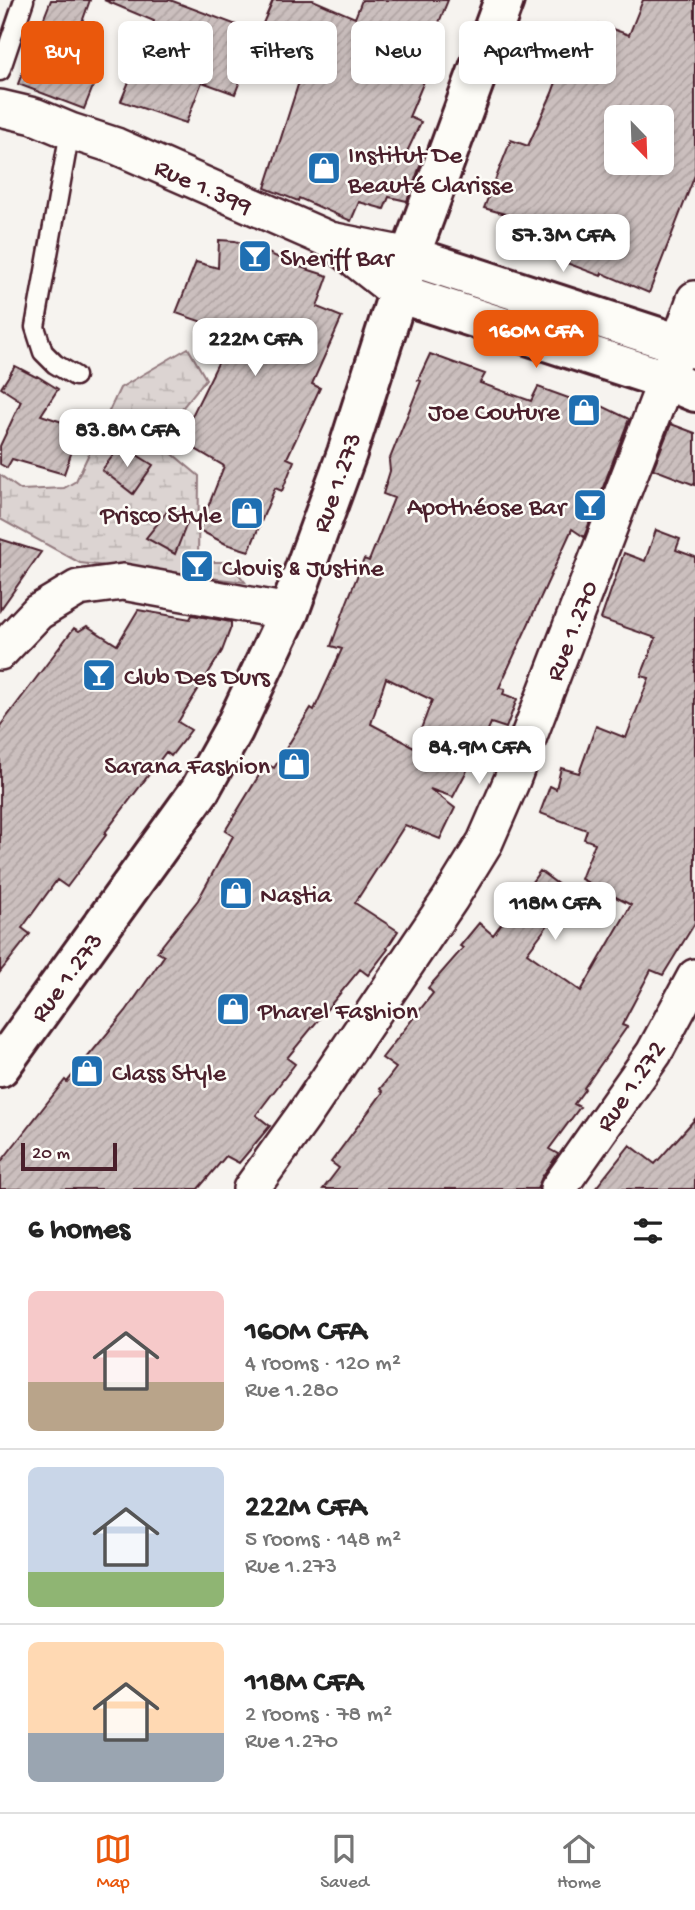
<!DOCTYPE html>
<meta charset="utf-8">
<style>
body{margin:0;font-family:"Gochi Hand",sans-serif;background:#f2f2f2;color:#222;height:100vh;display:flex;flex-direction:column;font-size:26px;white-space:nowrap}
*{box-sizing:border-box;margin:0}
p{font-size:23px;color:#767676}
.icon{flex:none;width:38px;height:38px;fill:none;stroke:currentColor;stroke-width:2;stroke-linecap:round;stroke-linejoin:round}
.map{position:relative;height:1189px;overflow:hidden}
.drawer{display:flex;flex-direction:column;background:#fff;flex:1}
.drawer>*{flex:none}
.banner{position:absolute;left:21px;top:21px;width:654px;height:63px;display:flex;gap:14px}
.needle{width:46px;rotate:157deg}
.buttons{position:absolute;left:604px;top:105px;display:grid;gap:14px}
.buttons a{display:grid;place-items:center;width:70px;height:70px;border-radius:10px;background:#fff;box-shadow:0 4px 10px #0003;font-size:35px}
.scale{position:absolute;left:21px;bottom:18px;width:96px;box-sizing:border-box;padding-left:7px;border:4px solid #4a1f2b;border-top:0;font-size:19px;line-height:24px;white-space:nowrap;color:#4a1f2b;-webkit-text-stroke:5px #fdfcf7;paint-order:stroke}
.price{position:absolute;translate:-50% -60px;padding:0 16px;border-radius:14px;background:#fff;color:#222;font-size:23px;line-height:46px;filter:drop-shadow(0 2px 4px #0008)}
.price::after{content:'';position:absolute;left:50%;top:42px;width:21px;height:16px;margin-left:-10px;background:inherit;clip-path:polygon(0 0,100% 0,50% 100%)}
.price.current{background:#ea580c;color:#fff}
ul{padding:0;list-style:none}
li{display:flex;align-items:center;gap:21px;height:175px;padding:0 28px}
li+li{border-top:2px solid #e0e0e0}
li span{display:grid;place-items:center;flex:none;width:196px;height:140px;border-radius:10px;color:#555}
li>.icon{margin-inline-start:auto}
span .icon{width:84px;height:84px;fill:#fffc;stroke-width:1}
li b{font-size:30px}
h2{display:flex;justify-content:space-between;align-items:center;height:84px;padding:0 28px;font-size:30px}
.tag{padding:0 24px;border-radius:10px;background:#fff;box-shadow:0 4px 10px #0003;font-size:24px;line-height:63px}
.tag.current{background:#ea580c;color:#fff}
.menu{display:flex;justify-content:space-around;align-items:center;height:98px;border-top:2px solid #e0e0e0;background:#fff;font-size:19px;color:#767676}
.menu a{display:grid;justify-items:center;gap:4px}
.menu .current{color:#ea580c}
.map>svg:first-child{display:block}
.wetland{fill:url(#wetland-marsh);stroke:#937a7e;stroke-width:2}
.building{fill:url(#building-hatch);stroke:#4a1f2b;stroke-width:2;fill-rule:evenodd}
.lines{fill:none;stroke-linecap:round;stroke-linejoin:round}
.lane-casing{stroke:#4a1f2b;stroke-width:23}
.street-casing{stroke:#4a1f2b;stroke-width:40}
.secondary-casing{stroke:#4a1f2b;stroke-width:44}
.lane{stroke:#fdfcf7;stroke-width:18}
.street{stroke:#fdfcf7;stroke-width:35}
.secondary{stroke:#fdfcf7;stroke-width:38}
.labels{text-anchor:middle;stroke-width:5;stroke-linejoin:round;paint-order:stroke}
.poi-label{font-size:26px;fill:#4a1f2b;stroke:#fdfcf7;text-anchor:start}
.street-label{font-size:26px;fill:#4a1f2b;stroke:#fdfcf7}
</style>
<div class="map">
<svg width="695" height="1189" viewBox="0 0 695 1189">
<defs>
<pattern id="wetland-marsh" width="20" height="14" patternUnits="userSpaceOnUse" patternTransform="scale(1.75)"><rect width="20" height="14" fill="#dcd4d2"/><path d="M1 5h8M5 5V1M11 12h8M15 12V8" fill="none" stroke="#beb6b4"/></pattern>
<pattern id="building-hatch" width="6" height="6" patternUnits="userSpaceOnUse" patternTransform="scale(1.75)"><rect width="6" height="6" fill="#cbbfbe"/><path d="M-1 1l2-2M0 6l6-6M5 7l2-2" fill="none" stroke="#b0a4a3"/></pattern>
</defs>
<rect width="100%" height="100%" fill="#f6f3ef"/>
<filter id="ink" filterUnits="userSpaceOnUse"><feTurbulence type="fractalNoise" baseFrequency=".0143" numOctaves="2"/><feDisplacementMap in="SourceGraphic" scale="14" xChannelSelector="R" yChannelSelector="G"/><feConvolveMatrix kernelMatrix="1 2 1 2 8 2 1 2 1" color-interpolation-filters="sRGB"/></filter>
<g filter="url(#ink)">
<path class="wetland" d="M188,348l18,31 -50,61 43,36 -1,86h31l16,20 -165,-19 -80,-44v-44l21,15 43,-2 12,-7 44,-93z"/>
<path class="building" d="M51,0h39l-26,72 30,12 -10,25 -66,-25z
M104,0h66l88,33 -23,61 -33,-12 -16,41 -65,-22 33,-80z
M273,0h40l42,18 7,-18h86l-16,40 8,3 -31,74 12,5 -15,32 17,4 -16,43 -18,-4 -5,12 -25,-7 -8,19 -52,-23 -1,3 -33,-13 40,-125 -53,-14z
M643,0h52v175l-46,118 -47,-20 -1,3 -61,-23 11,-26 -67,-19 27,-68 17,6 24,-53 25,-69 19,7 3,-7 30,11zM616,117h46v46h-46z
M219,240l16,1 22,7 40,18 31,10 -11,31 25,10 -30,67 8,4 -33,70 7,3 -12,30 -7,-3 -26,63 -23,-7 -27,-14 25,-64 -44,-26 45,-91 -14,-6 6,-16 -41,-14 20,-51 22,6z
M430,354l55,20 -5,9 51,18 7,-14 58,21 2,-4 31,15 -45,118 -12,-8 -73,159 6,1 -2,5 14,5 -11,29 -15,-5 -16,37 -2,-1 -20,38 -23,-8 25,19 -15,31 -35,-14 -50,78 43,28 -11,17 1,1 -20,26 -8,-6 -73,89 8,6 -39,51 14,11 -31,37 -13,-7 -28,33h-198v-26l65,-83 2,2 59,-71 38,-55 -7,-4 41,-52 35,-64 -8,-5 41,-67 8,4 37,-60 3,2 28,-61 -11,-3 16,-44 17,-43 5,2 25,-63 -11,-4 7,-23 -1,-10 32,-80 -3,-1zM386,678l46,22 -18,47 -43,-23z
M15,366l21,11 1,-1 21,13 -17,26 39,13 -16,46 -52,-15 -5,9 -7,-4v-18l21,-45 -20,-13z
M671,424l24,9v52l-42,-16z
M121,445l32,20 -20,29 -31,-24z
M170,508l19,10 -14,36 -29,-16z
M656,530l24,9 -4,11 19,7v366l-32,52 -12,-5 -29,55 5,2 -43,61 1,1 -11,15 6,3 -31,42 9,5 -16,23 -5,12h-214l16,-21 -8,-6 52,-70 -3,-3 16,-21 -14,-10 51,-65 -5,-5 35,-40 -3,-2 19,-23 14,12 47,-64 31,23 -44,59 54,38 50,-86 -50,-26 14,-36 -11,-4 3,-9 -47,-17 10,-27 6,3 5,-21 18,5 17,-47 30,12 23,-60 -8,-2 15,-38 -55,-19 23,-66 21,8z
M0,539l41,13 -41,58z
M138,610l52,9 2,-4 39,7v5l-9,24 -44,71 13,8 -20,26 -5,-4 -62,82 2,1 -39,52 -10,-7 -35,48 8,6 -30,38v-246l74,-98 5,3 8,-5 30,19z
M695,1119v70h-100l35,-44 25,19z"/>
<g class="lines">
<g class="lane-casing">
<path id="lane" d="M0,71l24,-71
M70,131l-35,196 8,25 12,12 20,12"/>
</g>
<g class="street-casing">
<path id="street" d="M0,108l34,8 36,15 46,15 214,94 80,16
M336,244l62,49
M0,652l38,-40 40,-24 45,-6 166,30
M251,1189l52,-72 147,-218 35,-57 27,-62 154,-400 29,-81
M558,1189l96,-136 41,-76"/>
</g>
<g class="secondary-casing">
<path id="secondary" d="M410,256l285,93
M398,293l268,87 29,12
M0,1067l200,-277 34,-61 55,-117 58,-159 63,-197 94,-256"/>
</g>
<use href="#lane" class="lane"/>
<use href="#street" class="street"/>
<use href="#secondary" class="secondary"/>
</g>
</g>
<defs>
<g id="shop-square" transform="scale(1.75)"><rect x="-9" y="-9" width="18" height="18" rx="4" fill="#1f6fb2" stroke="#fdfcf7"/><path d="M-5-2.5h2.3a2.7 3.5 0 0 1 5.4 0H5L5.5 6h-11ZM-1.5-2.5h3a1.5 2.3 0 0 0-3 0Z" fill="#fff"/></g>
<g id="bar-square" transform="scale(1.75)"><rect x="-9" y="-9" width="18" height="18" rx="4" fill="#1f6fb2" stroke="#fdfcf7"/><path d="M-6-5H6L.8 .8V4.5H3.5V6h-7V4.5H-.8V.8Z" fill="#fff"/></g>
</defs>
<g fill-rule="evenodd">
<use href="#shop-square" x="324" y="168"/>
<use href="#bar-square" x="255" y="256"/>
<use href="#shop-square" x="584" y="410"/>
<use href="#bar-square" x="590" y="505"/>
<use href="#shop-square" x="247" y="513"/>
<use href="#bar-square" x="197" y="566"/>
<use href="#bar-square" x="99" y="675"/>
<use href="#shop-square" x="294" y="764"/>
<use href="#shop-square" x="236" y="893"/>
<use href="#shop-square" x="233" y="1009"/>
<use href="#shop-square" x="87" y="1071"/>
</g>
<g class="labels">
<g class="poi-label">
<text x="348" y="162">Institut De<tspan x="348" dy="30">Beauté Clarisse</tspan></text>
<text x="280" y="265">Sheriff Bar</text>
<text x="560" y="419" text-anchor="end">Joe Couture</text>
<text x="566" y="514" text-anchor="end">Apothéose Bar</text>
<text x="222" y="522" text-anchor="end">Prisco Style</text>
<text x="222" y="575">Clovis &amp; Justine</text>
<text x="124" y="684">Club Des Durs</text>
<text x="270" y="773" text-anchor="end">Sarana Fashion</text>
<text x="260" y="902">Nastia</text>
<text x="258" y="1018">Pharel Fashion</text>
<text x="112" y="1080">Class Style</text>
</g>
<g class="street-label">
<text transform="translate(204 185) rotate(24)" y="9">Rue 1.399</text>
<text transform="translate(335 482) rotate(-71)" y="9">Rue 1.273</text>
<text transform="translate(570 630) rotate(-69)" y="9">Rue 1.270</text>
<text transform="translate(65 976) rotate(-54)" y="9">Rue 1.273</text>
<text transform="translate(629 1085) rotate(-56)" y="9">Rue 1.272</text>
</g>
</g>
</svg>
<div class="buttons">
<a><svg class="needle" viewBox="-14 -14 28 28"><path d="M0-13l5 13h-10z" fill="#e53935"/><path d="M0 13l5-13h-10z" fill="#767676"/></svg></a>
</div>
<div class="scale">20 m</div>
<b class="price" style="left:563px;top:274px">57.3M CFA</b>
<b class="price current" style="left:536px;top:370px">160M CFA</b>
<b class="price" style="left:255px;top:378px">222M CFA</b>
<b class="price" style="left:127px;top:469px">83.8M CFA</b>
<b class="price" style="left:479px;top:786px">84.9M CFA</b>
<b class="price" style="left:555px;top:942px">118M CFA</b>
<div class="banner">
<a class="tag current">Buy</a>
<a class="tag">Rent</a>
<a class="tag">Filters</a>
<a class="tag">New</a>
<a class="tag">Apartment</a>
</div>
</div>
<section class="drawer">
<h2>6 homes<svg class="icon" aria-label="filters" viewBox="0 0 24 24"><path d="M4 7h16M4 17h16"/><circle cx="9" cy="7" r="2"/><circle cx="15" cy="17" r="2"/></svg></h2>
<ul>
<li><span style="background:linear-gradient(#f6c9c9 65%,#b9a48a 0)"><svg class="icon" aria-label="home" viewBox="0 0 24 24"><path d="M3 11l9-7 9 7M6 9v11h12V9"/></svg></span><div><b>160M CFA</b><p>4 rooms · 120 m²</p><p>Rue 1.280</p></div></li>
<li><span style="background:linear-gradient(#c9d6e8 75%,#8fb573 0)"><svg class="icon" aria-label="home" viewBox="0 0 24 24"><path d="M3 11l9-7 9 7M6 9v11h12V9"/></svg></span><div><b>222M CFA</b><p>5 rooms · 148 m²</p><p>Rue 1.273</p></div></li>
<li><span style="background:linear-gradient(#ffd9b3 65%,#9aa5b1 0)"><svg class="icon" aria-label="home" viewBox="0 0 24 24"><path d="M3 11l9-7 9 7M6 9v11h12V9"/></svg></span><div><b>118M CFA</b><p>2 rooms · 78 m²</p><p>Rue 1.270</p></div></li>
</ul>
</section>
<nav class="menu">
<a class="current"><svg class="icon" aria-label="map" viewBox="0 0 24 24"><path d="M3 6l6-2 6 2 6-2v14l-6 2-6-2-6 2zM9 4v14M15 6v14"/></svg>Map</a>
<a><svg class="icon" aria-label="saved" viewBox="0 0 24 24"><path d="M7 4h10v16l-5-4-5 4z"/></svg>Saved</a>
<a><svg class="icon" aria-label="home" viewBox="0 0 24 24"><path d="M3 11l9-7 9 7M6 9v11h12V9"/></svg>Home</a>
</nav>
